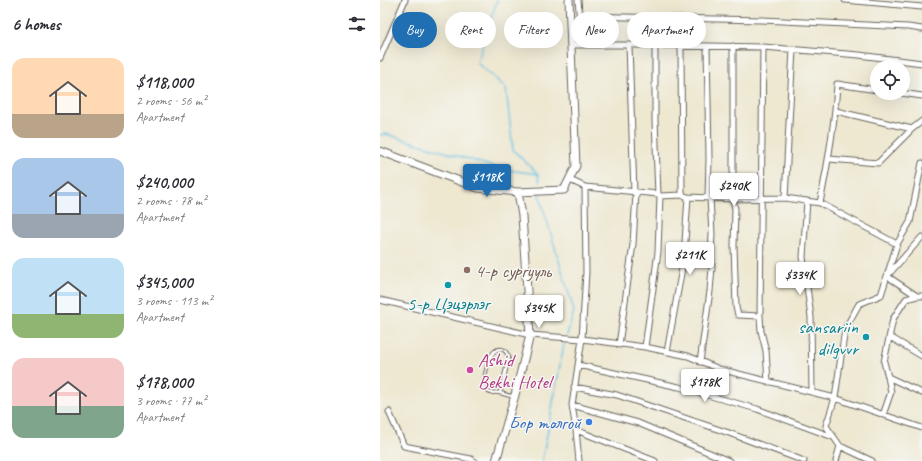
<!DOCTYPE html>
<meta charset="utf-8">
<style>
body{margin:0;font-family:Caveat,sans-serif;background:#f7f7f7;color:#2b2b33;height:100vh;display:flex;flex-direction:column;font-size:15px;white-space:nowrap}
*{box-sizing:border-box;margin:0}
p{font-size:13px;color:#7c7c81}
.icon{flex:none;width:22px;height:22px;fill:none;stroke:currentColor;stroke-width:2;stroke-linecap:round;stroke-linejoin:round}
.map{position:relative;flex:1;overflow:hidden}
.panel{display:flex;flex-direction:column;background:#fff;width:380px}
.panel>*{flex:none}
.guide{position:absolute;left:12px;top:12px;width:380px;height:36px;display:flex;gap:8px}
.tools{position:absolute;left:490px;top:60px;display:grid;gap:8px}
.tools a{display:grid;place-items:center;width:40px;height:40px;border-radius:50%;background:#fff;box-shadow:0 4px 16px #0002;font-size:20px}
.price{position:absolute;translate:-50% -34px;padding:0 9px;border-radius:4px;background:#fff;color:#222;font-size:13px;line-height:26px;filter:drop-shadow(0 1px 2px #0008)}
.price::after{content:'';position:absolute;left:50%;top:24px;width:12px;height:9px;margin-left:-6px;background:inherit;clip-path:polygon(0 0,100% 0,50% 100%)}
.price.on{background:#1f6fb2;color:#fff}
ul{padding:0;list-style:none}
li{display:flex;align-items:center;gap:12px;height:100px;padding:0 12px}
li span{display:grid;place-items:center;flex:none;width:112px;height:80px;border-radius:12px;color:#555}
li>.icon{margin-inline-start:auto}
span .icon{width:48px;height:48px;fill:#fffc;stroke-width:1}
li b{font-size:17px}
h2{display:flex;justify-content:space-between;align-items:center;height:48px;padding:0 12px;font-size:17px}
.chip{padding:0 14px;border-radius:18px;background:#fff;box-shadow:0 4px 16px #0002;font-size:14px;line-height:36px}
.chip.on{background:#1f6fb2;color:#fff}
main{display:flex;flex:1;min-height:0}
.map>svg:first-child{display:block}
.lines{fill:none;stroke-linecap:round;stroke-linejoin:round}
.stream{stroke:#65bfe3;stroke-width:1.5}
.lane-casing{stroke:#66635b;stroke-width:4.5}
.street-casing{stroke:#66635b;stroke-width:7}
.secondary-casing{stroke:#66635b;stroke-width:9}
.lane{stroke:#fff;stroke-width:2.5}
.street{stroke:#fff;stroke-width:5}
.secondary{stroke:#fff;stroke-width:7}
.education-dot{fill:#8d6e63;stroke:#f6f6f2;stroke-width:1.5}
.culture-dot{fill:#0f9aa8;stroke:#f6f6f2;stroke-width:1.5}
.hotel-dot{fill:#d1479c;stroke:#f6f6f2;stroke-width:1.5}
.shop-dot{fill:#3f7fe0;stroke:#f6f6f2;stroke-width:1.5}
.labels{text-anchor:middle;stroke-width:3;stroke-linejoin:round;paint-order:stroke}
.education-label{font-size:19px;fill:#785e54;stroke:#f6f6f2;text-anchor:start}
.culture-label{font-size:19px;fill:#0d838f;stroke:#f6f6f2}
.hotel-label{font-size:19px;fill:#b23c85;stroke:#f6f6f2;text-anchor:start}
.shop-label{font-size:19px;fill:#366cbe;stroke:#f6f6f2;text-anchor:end}
</style>
<main>
<section class="panel">
<h2>6 homes<svg class="icon" aria-label="filters" viewBox="0 0 24 24"><path d="M4 7h16M4 17h16"/><circle cx="9" cy="7" r="2"/><circle cx="15" cy="17" r="2"/></svg></h2>
<ul>
<li><span style="background:linear-gradient(#ffd9b3 70%,#b9a48a 0)"><svg class="icon" aria-label="home" viewBox="0 0 24 24"><path d="M3 11l9-7 9 7M6 9v11h12V9"/></svg></span><div><b>$118,000</b><p>2 rooms · 56 m²</p><p>Apartment</p></div></li>
<li><span style="background:linear-gradient(#a9c7e8 70%,#9aa5b1 0)"><svg class="icon" aria-label="home" viewBox="0 0 24 24"><path d="M3 11l9-7 9 7M6 9v11h12V9"/></svg></span><div><b>$240,000</b><p>2 rooms · 78 m²</p><p>Apartment</p></div></li>
<li><span style="background:linear-gradient(#bfe0f5 70%,#8fb573 0)"><svg class="icon" aria-label="home" viewBox="0 0 24 24"><path d="M3 11l9-7 9 7M6 9v11h12V9"/></svg></span><div><b>$345,000</b><p>3 rooms · 113 m²</p><p>Apartment</p></div></li>
<li><span style="background:linear-gradient(#f6c9c9 60%,#7fa58c 0)"><svg class="icon" aria-label="home" viewBox="0 0 24 24"><path d="M3 11l9-7 9 7M6 9v11h12V9"/></svg></span><div><b>$178,000</b><p>3 rooms · 77 m²</p><p>Apartment</p></div></li>
</ul>
</section>
<div class="map">
<svg width="542" height="461" viewBox="0 0 542 461">
<rect width="100%" height="100%" fill="#f6f6f2"/>
<filter id="ink" filterUnits="userSpaceOnUse"><feTurbulence type="fractalNoise" baseFrequency=".025" numOctaves="2"/><feDisplacementMap in="SourceGraphic" scale="8" xChannelSelector="R" yChannelSelector="G"/><feConvolveMatrix kernelMatrix="1 2 1 2 8 2 1 2 1" color-interpolation-filters="sRGB"/></filter>
<filter id="wash" filterUnits="userSpaceOnUse"><feTurbulence type="fractalNoise" baseFrequency=".012" numOctaves="4" result="noise"/><feDisplacementMap in="SourceGraphic" scale="16" xChannelSelector="R" yChannelSelector="G"/><feGaussianBlur stdDeviation="0.9" result="paint"/><feColorMatrix in="noise" values="0 0 0 0 0 0 0 0 0 0 0 0 0 0 0 0 0 1.4 0 .05"/><feComposite in="paint" operator="in"/></filter>
<g filter="url(#wash)">
<rect width="100%" height="100%" fill="#eee8d1"/>
<g class="lines">
<path class="stream" d="M117,0l-20,63 29,25 7,62 25,24
M0,135l6,-1 115,35 37,5 1,8
M159,194l35,117 -7,24
M162,461l22,-117"/>
</g>
</g>
<g filter="url(#ink)">
<g class="lines">
<g class="lane-casing">
<path id="lane" d="M120,393l9,-36c-2,-4 -4,-8 -9,-8 -12,0 -15,28 -17,37 9,11 7,5 17,7 5,1 7,3 13,3"/>
</g>
<g class="street-casing">
<path id="street" d="M198,0l4,45
M465,0l77,7
M199,16l183,4 146,7 14,2
M191,45h84l108,2 96,8 63,8
M249,45l5,148
M275,45v75l3,74
M301,45l1,150
M327,46l2,112 -1,39
M353,46v153l2,10 -1,37 2,61 2,8 22,1
M383,47l-3,269 1,15 5,20 2,31
M0,58l25,-58
M521,93l21,3
M456,111l76,18
M449,159l49,4 34,-34 10,-8
M542,163l-12,59 -13,22 -10,32 30,20h5
M190,180l15,7 73,7 2,2 22,-1 6,2 45,2 52,-1 35,5 77,41
M405,198l8,-149
M427,201l-4,56 8,60 1,75
M440,203c8,-40 15,-79 17,-119l40,6
M0,300l150,35 52,4 63,8 43,9 31,13 116,29 87,30
M510,337l32,19
M239,345l14,-101 3,-51
M265,347l13,-95 2,-56
M287,352l17,-95 4,-60
M320,362l10,-71 2,-24 -1,-12 1,-21 -2,-36
M198,365l101,22 78,22 76,28
M508,377l-4,-15 9,-43 13,-20 11,-3
M194,387l43,8 112,38 75,28
M192,405l66,18 91,38
M9,412l15,34 67,13 3,2
M503,415l8,-23 -3,-15 34,16
M196,430l79,31
M460,446l32,15
M199,461l-3,-31 -4,-25 10,-66 4,-67 -1,-85
M456,461l4,-15 -14,-20 9,-28 10,-69 14,-25 22,-9 6,-19 35,-39"/>
</g>
<g class="secondary-casing">
<path id="secondary" d="M0,151l98,37 40,4 46,-2 12,-24 -7,-166
M116,461l19,-66 15,-60 -8,-119 -4,-24"/>
</g>
<use href="#lane" class="lane"/>
<use href="#street" class="street"/>
<use href="#secondary" class="secondary"/>
</g>
</g>
<circle class="education-dot" cx="87" cy="270" r="4"/>
<g class="culture-dot">
<circle cx="68" cy="285" r="4"/>
<circle cx="486" cy="337" r="4"/>
</g>
<circle class="hotel-dot" cx="90" cy="370" r="4"/>
<circle class="shop-dot" cx="209" cy="422" r="4"/>
<g class="labels">
<g class="education-label">
<text x="95" y="277">4-р сургууль</text>
</g>
<g class="culture-label">
<text x="68" y="310">5-р Цэцэрлэг</text>
<text x="478" y="333" text-anchor="end">sansariin<tspan x="478" dy="22">dilgvvr</tspan></text>
</g>
<g class="hotel-label">
<text x="98" y="366">Ashid<tspan x="98" dy="22">Bekhi Hotel</tspan></text>
</g>
<g class="shop-label">
<text x="201" y="429">Бор толгой</text>
</g>
</g>
</svg>
<div class="tools">
<a><svg class="icon" aria-label="locate" viewBox="0 0 24 24"><circle cx="12" cy="12" r="6"/><path d="M12 2v4M12 18v4M2 12h4M18 12h4"/></svg></a>
</div>
<b class="price on" style="left:107px;top:198px">$118K</b>
<b class="price" style="left:354px;top:207px">$240K</b>
<b class="price" style="left:310px;top:276px">$211K</b>
<b class="price" style="left:420px;top:296px">$334K</b>
<b class="price" style="left:159px;top:329px">$345K</b>
<b class="price" style="left:325px;top:403px">$178K</b>
<div class="guide">
<a class="chip on">Buy</a>
<a class="chip">Rent</a>
<a class="chip">Filters</a>
<a class="chip">New</a>
<a class="chip">Apartment</a>
</div>
</div>
</main>
